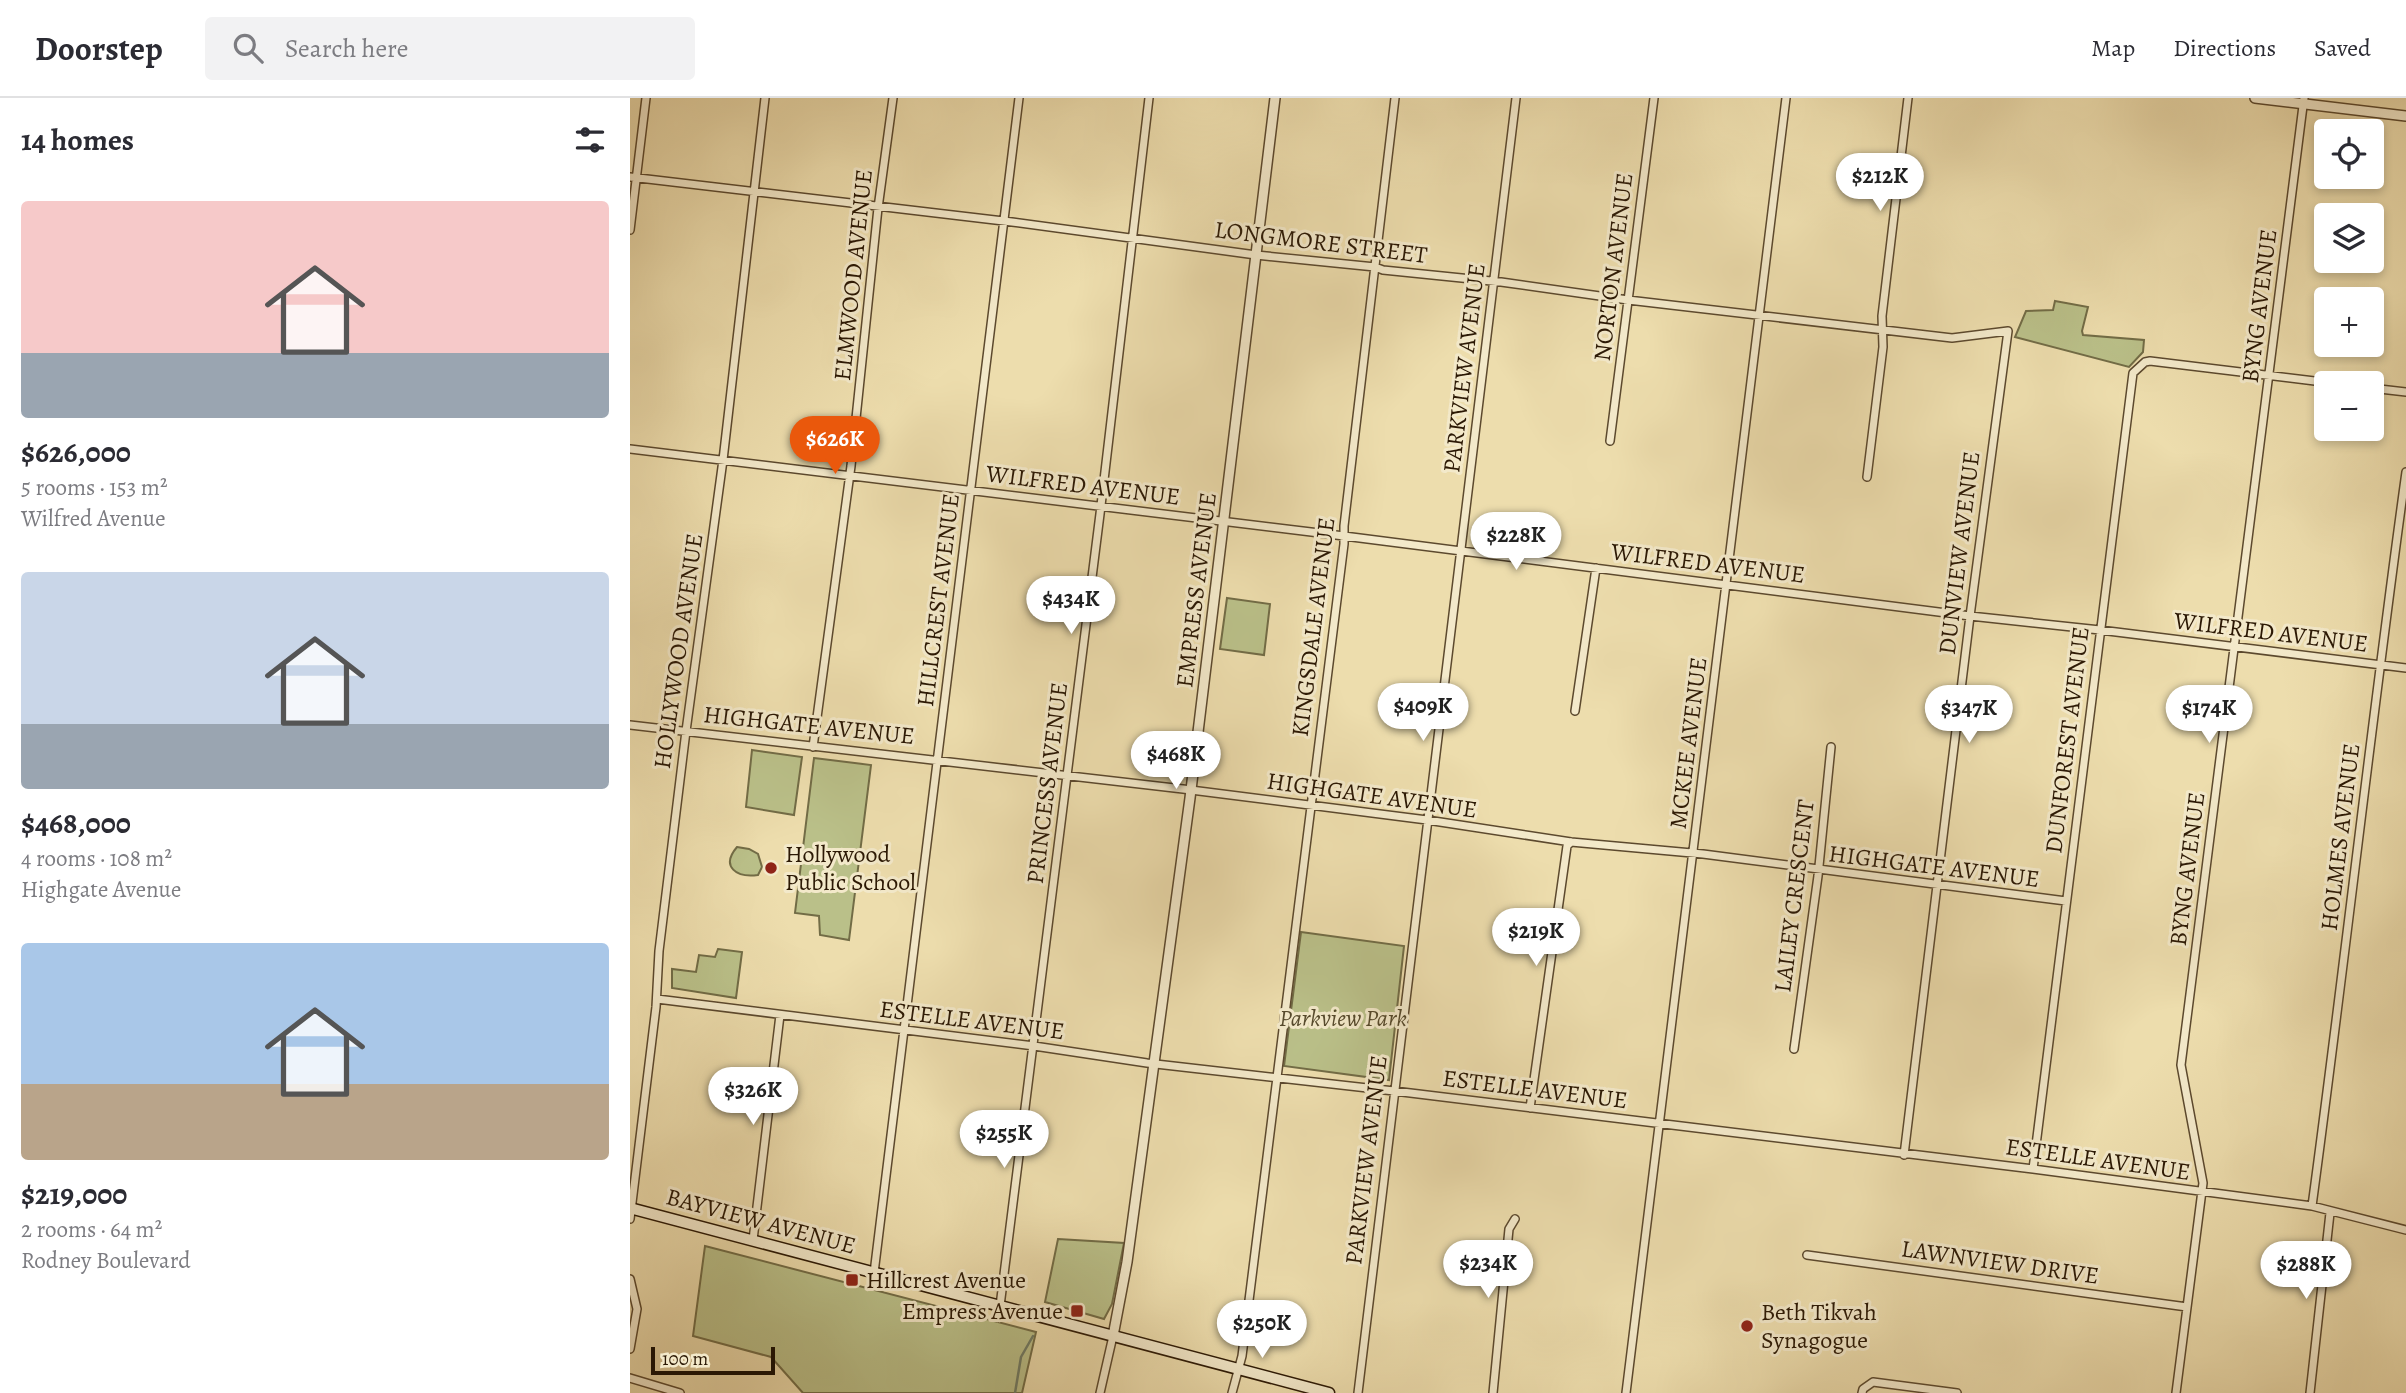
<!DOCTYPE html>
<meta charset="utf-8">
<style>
body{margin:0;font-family:Alegreya,serif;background:#f2f2f3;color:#2b2b33;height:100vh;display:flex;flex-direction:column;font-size:26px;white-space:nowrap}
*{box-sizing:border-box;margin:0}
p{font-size:23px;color:#7c7c81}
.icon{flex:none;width:38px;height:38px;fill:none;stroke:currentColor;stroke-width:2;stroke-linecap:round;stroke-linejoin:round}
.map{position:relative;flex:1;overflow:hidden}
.panel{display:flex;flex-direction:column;background:#fff;width:630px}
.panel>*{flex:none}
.controls{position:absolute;left:1684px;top:21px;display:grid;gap:14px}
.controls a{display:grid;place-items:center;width:70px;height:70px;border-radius:7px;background:#fff;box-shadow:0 4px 10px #0003;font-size:35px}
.scale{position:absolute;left:21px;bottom:18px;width:124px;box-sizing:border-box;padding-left:7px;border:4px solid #2b1804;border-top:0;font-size:19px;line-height:24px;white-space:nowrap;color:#2b1804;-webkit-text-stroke:5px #f3e9ca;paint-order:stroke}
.price{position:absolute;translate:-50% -60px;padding:0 16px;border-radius:24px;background:#fff;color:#222;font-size:23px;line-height:46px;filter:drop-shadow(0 2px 4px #0008)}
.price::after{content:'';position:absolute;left:50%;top:42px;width:21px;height:16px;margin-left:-10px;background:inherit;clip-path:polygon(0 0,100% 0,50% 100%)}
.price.active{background:#ea580c;color:#fff}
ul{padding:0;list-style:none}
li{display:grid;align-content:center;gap:14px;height:371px;padding:0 21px}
li span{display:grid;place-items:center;height:217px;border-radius:7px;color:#555}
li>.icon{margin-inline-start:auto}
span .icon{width:126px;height:126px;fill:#fffc;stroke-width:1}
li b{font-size:30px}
h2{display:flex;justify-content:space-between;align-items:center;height:84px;padding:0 21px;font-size:30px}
header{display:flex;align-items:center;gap:42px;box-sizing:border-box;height:98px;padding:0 35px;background:#fff;border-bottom:2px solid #e1e1e2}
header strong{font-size:33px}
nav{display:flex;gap:38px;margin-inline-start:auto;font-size:24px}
.search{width:490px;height:63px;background:#f2f2f3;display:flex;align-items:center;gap:18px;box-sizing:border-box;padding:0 24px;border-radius:7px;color:#7c7c81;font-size:26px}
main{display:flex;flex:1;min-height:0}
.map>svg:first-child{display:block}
.green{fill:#bac089;stroke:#726c46;stroke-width:2}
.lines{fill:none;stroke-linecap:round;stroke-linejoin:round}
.stream{stroke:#6e7b65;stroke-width:2.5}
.minor-casing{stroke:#5c492e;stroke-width:10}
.tertiary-casing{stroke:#5c492e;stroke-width:12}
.secondary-casing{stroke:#2b1804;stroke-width:13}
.minor{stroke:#f3e9ca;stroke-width:7}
.tertiary{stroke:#f3e9ca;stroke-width:9}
.secondary{stroke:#f3e9ca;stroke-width:10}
.poi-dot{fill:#8f2418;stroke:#f3e9ca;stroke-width:2.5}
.labels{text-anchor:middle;stroke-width:6;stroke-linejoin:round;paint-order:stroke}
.street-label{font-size:24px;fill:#2b1804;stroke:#f3e9ca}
.poi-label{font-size:24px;fill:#2b1804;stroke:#f3e9ca;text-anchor:start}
.park-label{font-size:24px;font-style:italic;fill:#564a2c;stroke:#f3e9ca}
</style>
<header>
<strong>Doorstep</strong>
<div class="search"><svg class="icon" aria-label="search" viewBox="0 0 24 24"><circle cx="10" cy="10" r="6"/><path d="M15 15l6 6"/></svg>Search here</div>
<nav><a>Map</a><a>Directions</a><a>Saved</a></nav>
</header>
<main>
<section class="panel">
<h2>14 homes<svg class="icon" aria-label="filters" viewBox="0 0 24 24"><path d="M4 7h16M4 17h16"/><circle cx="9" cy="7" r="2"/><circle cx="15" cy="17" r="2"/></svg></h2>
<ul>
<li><span style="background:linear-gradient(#f6c9c9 70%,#9aa5b1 0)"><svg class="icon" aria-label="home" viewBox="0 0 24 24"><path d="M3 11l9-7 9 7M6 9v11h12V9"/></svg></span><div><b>$626,000</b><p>5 rooms · 153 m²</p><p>Wilfred Avenue</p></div></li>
<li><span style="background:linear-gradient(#c9d6e8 70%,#9aa5b1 0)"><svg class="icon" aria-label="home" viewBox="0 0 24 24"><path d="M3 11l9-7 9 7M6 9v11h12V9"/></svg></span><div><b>$468,000</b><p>4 rooms · 108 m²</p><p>Highgate Avenue</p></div></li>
<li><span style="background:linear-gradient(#a9c7e8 65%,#b9a48a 0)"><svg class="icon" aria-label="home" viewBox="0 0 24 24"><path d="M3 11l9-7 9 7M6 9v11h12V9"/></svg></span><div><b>$219,000</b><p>2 rooms · 64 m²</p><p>Rodney Boulevard</p></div></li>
</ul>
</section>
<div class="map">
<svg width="1776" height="1295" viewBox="0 0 1776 1295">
<rect width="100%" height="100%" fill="#edddad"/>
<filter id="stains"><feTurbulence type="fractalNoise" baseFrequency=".00286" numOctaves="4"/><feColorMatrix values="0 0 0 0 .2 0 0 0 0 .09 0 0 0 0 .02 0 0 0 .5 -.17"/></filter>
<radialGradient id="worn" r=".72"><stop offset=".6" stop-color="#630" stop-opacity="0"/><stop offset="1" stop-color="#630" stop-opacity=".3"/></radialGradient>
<path class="green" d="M1425,203l33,6 -6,24 1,4 61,5 -1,12 -14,15 -114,-30 11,-26 27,-1z
M597,500l43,6 -6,51 -44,-6z
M122,652l50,7 -8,58 -48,-8z
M184,660l57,7 -22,175 -29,-5 -1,-19 -24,-3z
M107,749l12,2 9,5 4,13 -4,8c-21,3 -38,-8 -21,-28z
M671,834l103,14 -15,134 -105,-14z
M88,851l24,3 -6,46 -64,-10v-19l24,3 3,-17 16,2z
M428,1141l66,4 -12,61 -8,15 -59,-17z
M75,1148l331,86 -14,61h-219l-32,-36 -78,-21z"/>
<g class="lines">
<path class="stream" d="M385,1295l6,-36 12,-21"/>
<g class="minor-casing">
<path id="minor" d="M0,79l382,45 244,33 119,12 8,3 118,12 127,18 324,38 56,-7 -38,285 -66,539
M0,132l16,-132
M1741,290l35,4
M980,343l44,-343
M0,351l714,87 626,80 130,14 306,38
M1237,379l16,-130 -1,-31 26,-218
M945,613l21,-143
M0,627l553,64 244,31 144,22 132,12 363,47
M183,649l38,-281 27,-258 15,-110
M27,901l377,47 113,17 247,28 639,78 279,37 94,24
M1164,951l24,-173 13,-129
M900,1010l37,-262 4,-4
M1403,1071l100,-796 12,-11 5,-1 181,22
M1682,1108c33,-244 60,-490 94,-734
M0,1121l26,-212 3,-56 27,-220 37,-271 42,-362
M123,1142l27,-225
M1177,1157l380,52
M244,1175l145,-1175
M0,1181l7,30 -7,40
M370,1208l100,-792 49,-416
M0,1280l50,15
M470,1295l13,-57
M602,1295l10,-37 102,-812v-18l51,-428
M728,1295l158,-1295
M863,1295l16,-164 6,-10
M996,1295l160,-1295
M1232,1295l1,-4 10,-7 84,11
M1546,1295l27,-210 -22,-118 123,-967
M1680,1295l20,-180"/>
</g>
<g class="tertiary-casing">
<path id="tertiary" d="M1625,0l151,18
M483,1238l14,-74 63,-464 85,-700"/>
</g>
<g class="secondary-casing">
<path id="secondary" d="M0,1110l699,185"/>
</g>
<use href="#minor" class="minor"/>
<use href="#tertiary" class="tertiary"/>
<use href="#secondary" class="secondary"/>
</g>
<g class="poi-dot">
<circle cx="141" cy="770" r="7"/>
<rect x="215" y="1175" width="14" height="14" rx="3.5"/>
<rect x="440" y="1206" width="14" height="14" rx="3.5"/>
<circle cx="1117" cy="1228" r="7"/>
</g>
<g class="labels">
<g class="street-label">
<text transform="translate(691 144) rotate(7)" y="8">LONGMORE STREET</text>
<text transform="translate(983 169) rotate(-83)" y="8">NORTON AVENUE</text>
<text transform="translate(223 177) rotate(-84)" y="8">ELMWOOD AVENUE</text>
<text transform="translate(1629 208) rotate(-83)" y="8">BYNG AVENUE</text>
<text transform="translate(834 270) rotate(-83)" y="8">PARKVIEW AVENUE</text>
<text transform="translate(453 387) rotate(7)" y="8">WILFRED AVENUE</text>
<text transform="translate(1329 455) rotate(-83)" y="8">DUNVIEW AVENUE</text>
<text transform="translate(1078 465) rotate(7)" y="8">WILFRED AVENUE</text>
<text transform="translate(566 492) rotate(-83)" y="8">EMPRESS AVENUE</text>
<text transform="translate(308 502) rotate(-83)" y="8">HILLCREST AVENUE</text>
<text transform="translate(683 529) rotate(-83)" y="8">KINGSDALE AVENUE</text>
<text transform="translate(1641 534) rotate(7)" y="8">WILFRED AVENUE</text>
<text transform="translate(48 553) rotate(-82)" y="8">HOLLYWOOD AVENUE</text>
<text transform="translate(179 627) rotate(6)" y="8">HIGHGATE AVENUE</text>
<text transform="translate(1437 642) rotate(-83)" y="8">DUNFOREST AVENUE</text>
<text transform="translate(1058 645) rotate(-83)" y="8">MCKEE AVENUE</text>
<text transform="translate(417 685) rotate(-83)" y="8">PRINCESS AVENUE</text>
<text transform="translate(742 697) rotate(8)" y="8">HIGHGATE AVENUE</text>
<text transform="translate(1710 739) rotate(-83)" y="8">HOLMES AVENUE</text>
<text transform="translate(1304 768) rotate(7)" y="8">HIGHGATE AVENUE</text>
<text transform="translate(1557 771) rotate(-83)" y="8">BYNG AVENUE</text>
<text transform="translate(1164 798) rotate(-83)" y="8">LAILEY CRESCENT</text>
<text transform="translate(342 922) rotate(7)" y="8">ESTELLE AVENUE</text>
<text transform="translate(905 991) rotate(7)" y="8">ESTELLE AVENUE</text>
<text transform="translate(1468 1061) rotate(8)" y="8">ESTELLE AVENUE</text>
<text transform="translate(736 1062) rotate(-83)" y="8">PARKVIEW AVENUE</text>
<text transform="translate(131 1123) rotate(15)" y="8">BAYVIEW AVENUE</text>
<text transform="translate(1370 1164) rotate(8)" y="8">LAWNVIEW DRIVE</text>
</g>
<g class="poi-label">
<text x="155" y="764">Hollywood<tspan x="155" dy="28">Public School</tspan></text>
<text x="236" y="1190">Hillcrest Avenue</text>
<text x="433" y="1221" text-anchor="end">Empress Avenue</text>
<text x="1131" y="1222">Beth Tikvah<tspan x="1131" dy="28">Synagogue</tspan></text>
</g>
<g class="park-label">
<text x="713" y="928">Parkview Park</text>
</g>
</g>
<rect width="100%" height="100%" filter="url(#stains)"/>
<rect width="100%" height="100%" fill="url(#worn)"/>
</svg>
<div class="controls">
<a><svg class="icon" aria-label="locate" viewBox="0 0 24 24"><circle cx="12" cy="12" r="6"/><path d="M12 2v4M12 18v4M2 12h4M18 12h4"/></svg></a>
<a><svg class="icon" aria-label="layers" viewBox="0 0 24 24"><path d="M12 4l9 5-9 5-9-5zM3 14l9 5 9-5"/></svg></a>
<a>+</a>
<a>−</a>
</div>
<div class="scale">100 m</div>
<b class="price" style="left:1250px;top:115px">$212K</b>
<b class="price active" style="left:205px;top:378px">$626K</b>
<b class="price" style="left:886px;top:474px">$228K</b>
<b class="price" style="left:441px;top:538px">$434K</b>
<b class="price" style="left:793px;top:645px">$409K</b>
<b class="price" style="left:1339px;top:647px">$347K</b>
<b class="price" style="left:1579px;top:647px">$174K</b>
<b class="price" style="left:546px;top:693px">$468K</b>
<b class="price" style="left:906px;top:870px">$219K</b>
<b class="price" style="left:123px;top:1029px">$326K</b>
<b class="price" style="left:374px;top:1072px">$255K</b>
<b class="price" style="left:858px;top:1202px">$234K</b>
<b class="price" style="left:1676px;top:1203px">$288K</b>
<b class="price" style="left:632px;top:1262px">$250K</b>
</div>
</main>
